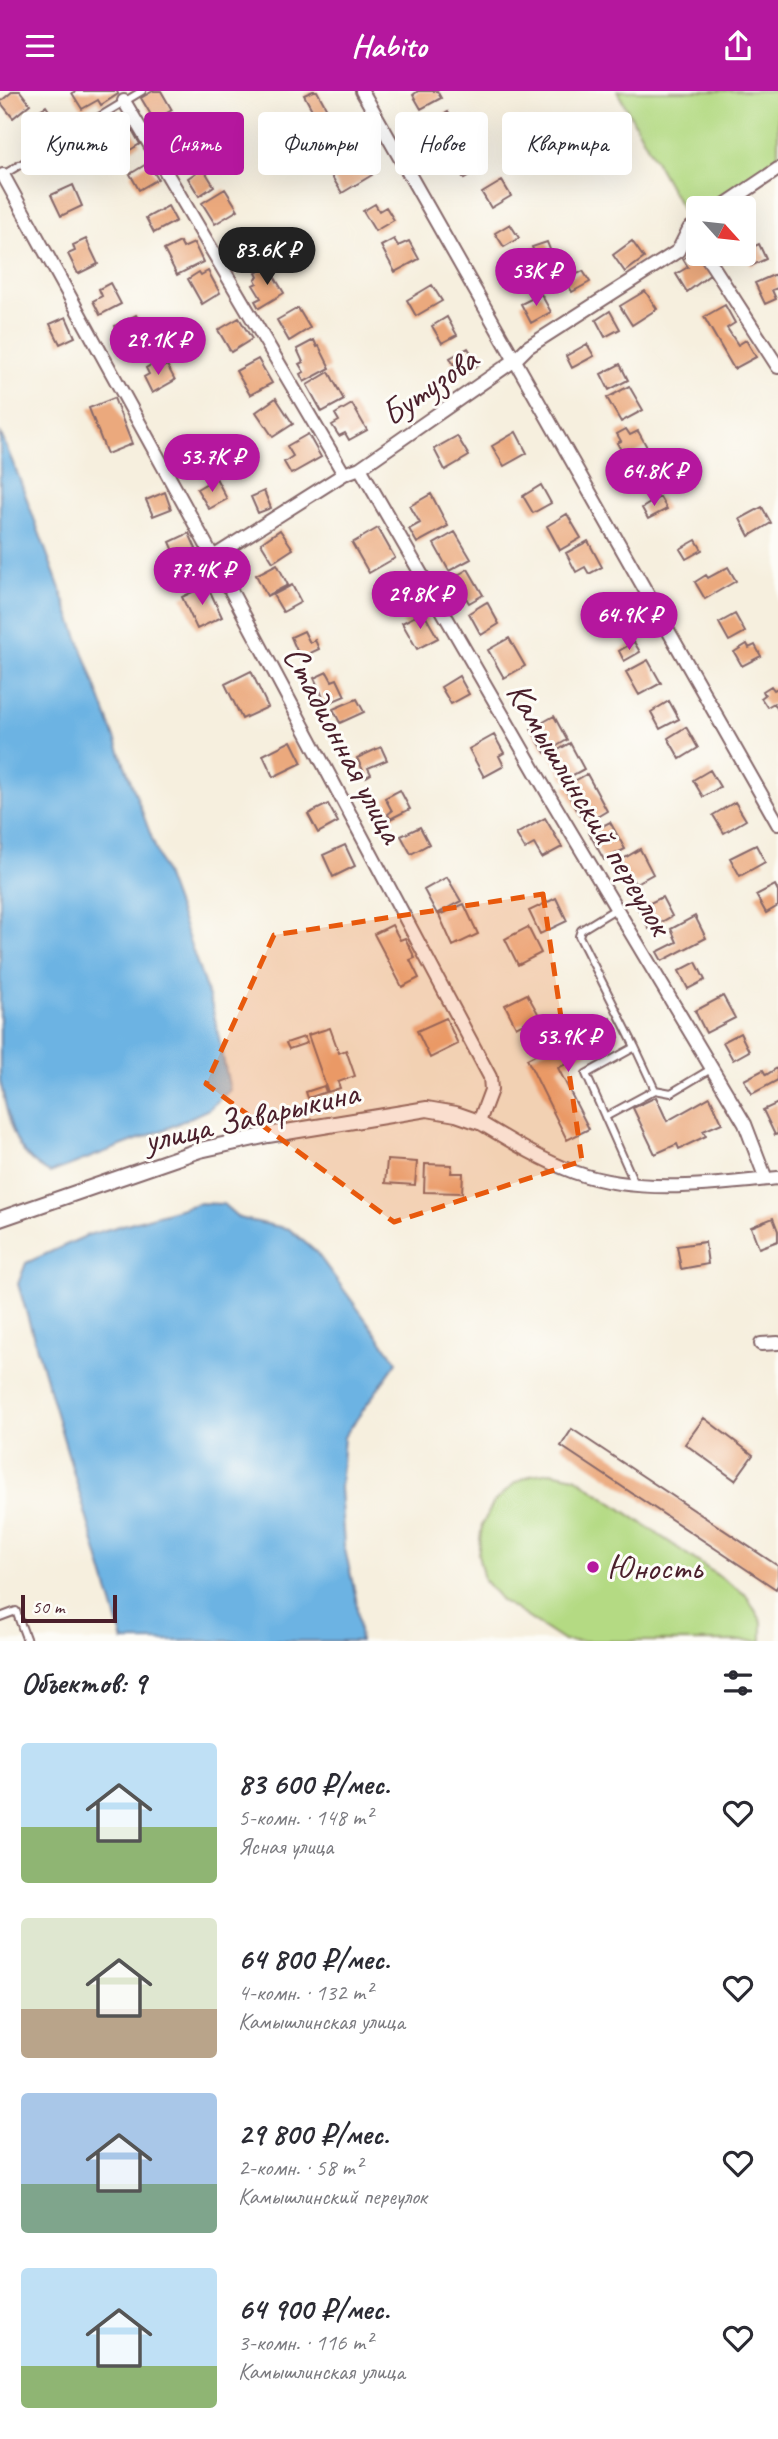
<!DOCTYPE html>
<html lang="ru">
<meta charset="utf-8">
<style>
body{margin:0;font-family:Caveat,sans-serif;background:#f2f2f3;color:#2b2b33;height:100vh;display:flex;flex-direction:column;font-size:26px;white-space:nowrap}
*{box-sizing:border-box;margin:0}
p{font-size:23px;color:#7c7c81}
.icon{flex:none;width:38px;height:38px;fill:none;stroke:currentColor;stroke-width:2;stroke-linecap:round;stroke-linejoin:round}
.map{position:relative;height:1550px;overflow:hidden}
.sheet{display:flex;flex-direction:column;background:#fff;flex:1}
.sheet>*{flex:none}
.banner{position:absolute;left:21px;top:21px;width:737px;height:63px;display:flex;gap:14px}
.needle{width:46px;rotate:117deg}
.controls{position:absolute;left:686px;top:105px;display:grid;gap:14px}
.controls a{display:grid;place-items:center;width:70px;height:70px;border-radius:7px;background:#fff;box-shadow:0 7px 28px #0002;font-size:35px}
.scale{position:absolute;left:21px;bottom:18px;width:96px;box-sizing:border-box;padding-left:7px;border:4px solid #4a1f2b;border-top:0;font-size:19px;line-height:24px;white-space:nowrap;color:#4a1f2b;-webkit-text-stroke:5px #fdfcf7;paint-order:stroke}
.price{position:absolute;translate:-50% -60px;padding:0 16px;border-radius:24px;background:#b5179e;color:#fff;font-size:23px;line-height:46px;filter:drop-shadow(0 2px 4px #0008)}
.price::after{content:'';position:absolute;left:50%;top:42px;width:21px;height:16px;margin-left:-10px;background:inherit;clip-path:polygon(0 0,100% 0,50% 100%)}
.price.on{background:#222;color:#fff}
ul{padding:0;list-style:none}
li{display:flex;align-items:center;gap:21px;height:175px;padding:0 21px}
li span{display:grid;place-items:center;flex:none;width:196px;height:140px;border-radius:7px;color:#555}
li>.icon{margin-inline-start:auto}
span .icon{width:84px;height:84px;fill:#fffc;stroke-width:1}
li b{font-size:30px}
h2{display:flex;justify-content:space-between;align-items:center;height:84px;padding:0 21px;font-size:30px}
.tag{padding:0 24px;border-radius:7px;background:#fff;box-shadow:0 7px 28px #0002;font-size:24px;line-height:63px}
.tag.on{background:#b5179e;color:#fff}
header{display:flex;justify-content:space-between;align-items:center;height:91px;padding:0 21px;background:#b5179e;color:#fff;font-size:32px;font-weight:600}
.map>svg:first-child{display:block}
.green{fill:#b4da83;stroke:#7f7c57;stroke-width:2}
.water{fill:#6cb3e3;stroke:#5b6987;stroke-width:2}
.building{fill:#eba97d}
.lines{fill:none;stroke-linecap:round;stroke-linejoin:round}
.service-casing{stroke:#86686a;stroke-width:10}
.minor-casing{stroke:#86686a;stroke-width:16}
.tertiary-casing{stroke:#86686a;stroke-width:18}
.service{stroke:#fff;stroke-width:6}
.minor{stroke:#fff;stroke-width:12}
.tertiary{stroke:#fff;stroke-width:14}
.marked{fill:#e8590c;fill-opacity:0.2;stroke:#e8590c;stroke-width:5;stroke-dasharray:14 9;stroke-linejoin:round}
.poi-dot{fill:#b5179e;stroke:#fdfcf7;stroke-width:2.5}
.labels{text-anchor:middle;stroke-width:6;stroke-linejoin:round;paint-order:stroke}
.street-label{font-size:35px;fill:#4a1f2b;stroke:#fdfcf7}
.poi-label{font-size:35px;fill:#4a1f2b;stroke:#fdfcf7;text-anchor:start}
</style>
<header><svg class="icon" aria-label="menu" viewBox="0 0 24 24"><path d="M4 6h16M4 12h16M4 18h16"/></svg>Habito<svg class="icon" aria-label="share" viewBox="0 0 24 24"><path d="M12 15V3M7 8l5-5 5 5M5 13v7h14v-7"/></svg></header>
<div class="map">
<svg width="778" height="1550" viewBox="0 0 778 1550">
<rect width="100%" height="100%" fill="#fdfcf7"/>
<filter id="ink" filterUnits="userSpaceOnUse"><feTurbulence type="fractalNoise" baseFrequency=".0143" numOctaves="2"/><feDisplacementMap in="SourceGraphic" scale="14" xChannelSelector="R" yChannelSelector="G"/><feConvolveMatrix kernelMatrix="1 2 1 2 8 2 1 2 1" color-interpolation-filters="sRGB"/></filter>
<filter id="wash" filterUnits="userSpaceOnUse"><feTurbulence type="fractalNoise" baseFrequency=".00686" numOctaves="4" result="noise"/><feDisplacementMap in="SourceGraphic" scale="28" xChannelSelector="R" yChannelSelector="G"/><feGaussianBlur stdDeviation="1.57" result="paint"/><feColorMatrix in="noise" values="0 0 0 0 0 0 0 0 0 0 0 0 0 0 0 0 0 1.4 0 .05"/><feComposite in="paint" operator="in"/></filter>
<g filter="url(#wash)">
<rect width="100%" height="100%" fill="#f6efde"/>
<path class="green" d="M617,0h161v70l-69,47h-11v7l-9,7z
M551,1381l24,5 171,118 16,27v19h-198l-63,-41 -17,-20 -6,-26 4,-29 12,-23 21,-19 16,-8z"/>
<path class="water" d="M0,341l18,43 164,445 30,86 18,84 -21,19 -41,19 -118,45c-40,-21 -40,-52 -50,-92z
M200,1112l23,1 16,14 50,11 27,23 81,110 -53,75 -4,51 4,57 12,53 4,43h-237l-105,-357 8,-21 62,-28z"/>
<g id="blocks">
<path class="building" d="M13,0h7l10,13 -17,14 -13,-16z
M76,0h41l1,3 -17,11 -3,-5 -16,9 -10,-16z
M153,0h8l11,19 -18,10 -13,-22z
M313,0h4l11,20 -12,6 -12,-22z
M418,0h19l4,7 -20,11 -8,-14z
M46,15l13,20 -16,10 -13,-20z
M448,21l10,18 -6,3 3,6 -16,9 -13,-23z
M125,26l15,27 -22,13 -15,-27z
M184,26l14,22 -24,14 -13,-22z
M341,41l10,16 -23,14 -10,-17z
M353,67l5,9 7,-4 7,12 -30,18 -13,-21z
M474,67l7,11 -17,10 -6,-11z
M148,72l10,16 -19,11 -9,-16z
M203,77l11,18 -15,10 -11,-18z
M502,90l9,15 -20,12 -9,-15z
M73,94l9,21 -21,10 -10,-21z
M225,98l13,21 -23,14 -13,-21z
M375,113l4,7 7,-4 8,13 -19,11 -12,-20z
M168,115l8,15 -22,12 -8,-15z
M510,133l9,14 -15,9 -9,-14z
M246,139l16,24 -21,13 -16,-24z
M86,148l12,25 -20,10 -10,-20 7,-3 -2,-6z
M394,148l4,7 11,-5 10,18 -24,13 -14,-26z
M632,150l12,17 -19,14 -12,-17z
M180,151l3,6 11,-5 9,19 -26,13 -13,-25z
M547,151l8,20 -15,6 -2,-4 -6,2 -4,-11 6,-3 -2,-5z
M759,153l7,15 -15,7 -4,-7 -4,2 -4,-7h5v-3z
M696,159l15,24 -24,18 -11,-18 12,-7 -5,-8z
M268,175l16,27 -25,15 -4,-7 6,-3 -8,-13 4,-2 -2,-4 3,-2 -2,-4z
M208,180l12,22 -18,11 -14,-25 11,-7 2,3z
M583,180l7,11 -18,10 -7,-12z
M776,183l2,14 -6,2 4,9 -11,5 -10,-21z
M110,192l11,21 -21,11 -7,-14 9,-5 -3,-7z
M432,194l10,16 -26,15 -9,-16z
M645,200l12,18 -25,16 -12,-19z
M541,203l10,18 -20,11 -10,-19z
M725,214l10,18 -8,5 11,17 8,-5 10,17 -22,12 -30,-52z
M298,217l12,20 -21,13 -12,-21z
M610,220l10,18 -15,8 -9,-17z
M136,224l15,29 -15,8 -9,-16 -6,3 -6,-13z
M66,226l9,20 -15,7 -10,-20z
M447,226l10,18 -15,8 -10,-17z
M239,227l13,21 -21,13 -13,-22z
M314,249l3,7 2,-1 11,22 -26,14 -4,-8 4,-2 -5,-8 4,-2 -6,-13z
M587,253l7,12 -22,12 -6,-12z
M468,257l10,17 -18,11 -10,-18z
M258,268l14,24 -22,12 -14,-24z
M158,270l3,7 6,-3 8,15 -23,13 -8,-16 5,-3 -3,-6z
M620,273l8,16 -19,10 -8,-16z
M329,281l15,28 -22,12 -15,-27z
M629,295l14,24 -22,12 -14,-24z
M114,307l18,46 -25,10 -18,-46z
M276,307l17,26 -20,13 -17,-25z
M352,313l15,26 -18,10 -4,-7 -6,3 -7,-11 7,-4 -4,-7z
M626,338l4,6 8,-4 9,16 -21,12 -9,-16 4,-2 -4,-7z
M516,341l11,21 -23,13 -12,-20z
M308,343l13,23 -30,17 -7,-12 9,-6 -6,-10z
M457,345l12,20 -24,14 -11,-21z
M196,351l9,17 -16,8 -8,-17z
M648,363l9,17 -28,16 -9,-17z
M216,387l11,21 -18,10 -12,-20z
M541,394l10,18 -18,10 -10,-17z
M264,400l7,17 -13,5 -7,-16z
M165,401l6,17 -18,7 -7,-16z
M431,403l17,32 -31,17 -8,-14 11,-6 -10,-17z
M660,406l7,12 -19,10 -6,-11z
M762,416l9,16 -22,13 -9,-17z
M567,423l14,24 -21,12 -13,-24z
M378,437l17,30 -26,15 -17,-30z
M280,439l13,19 -20,13 -12,-19z
M455,441l16,27 -22,12 -15,-27z
M189,442l8,18 -19,9 -8,-18z
M696,449l6,10 -16,9 -6,-10z
M588,450l14,26 -13,7 -4,-7 -9,5 -10,-19z
M277,473l11,21 -21,11 -11,-21z
M728,476l8,14 -31,18 -10,-17 11,-7 2,3z
M468,478l15,26 -14,8 -3,-5 -9,4 -11,-20z
M207,494l15,32 -25,12 -15,-32z
M292,494l9,17 -18,10 -10,-17z
M615,510l6,12 -24,13 -6,-11z
M487,511l12,22 -18,11 -12,-22z
M423,521l15,26 -21,11 -15,-26z
M735,523l10,18 -16,9 -10,-18z
M304,540l6,12 5,-3 4,9 -19,9 -9,-21z
M509,547l16,28 -21,12 -16,-28z
M634,551l6,10 -16,9 -5,-10z
M747,553l2,4 6,-3 6,11 -19,10 -8,-14z
M648,569l13,23 -22,12 -13,-23z
M251,580l17,36 -26,12 -17,-35z
M327,581l5,9 5,-2 8,17 -19,8 -12,-26z
M459,585l10,18 -18,10 -10,-17z
M771,595l3,4 4,-2v22l-4,-7 -7,4 -6,-9 4,-3 -2,-4z
M357,608l7,13 -24,11 -7,-14z
M669,610l10,18 -19,10 -9,-17z
M554,625l13,24 -22,13 -14,-24z
M686,636l12,21 -18,11 -12,-21z
M494,644l10,18 -5,3 5,10 -20,11 -15,-28z
M291,650l11,22 -29,14 -10,-22z
M570,652l14,26 -20,11 -14,-25z
M381,656l6,13 -19,8 3,6 -5,3 -9,-19z
M710,679l10,17 -17,10 -10,-17z
M587,683l20,37 -22,13 -21,-37z
M400,699l10,19 -20,10 -2,-5 4,-3 -7,-13z
M735,711l11,18 -22,13 -11,-18z
M328,713l10,18 -20,11 -10,-19z
M545,727l17,29 -20,11 -8,-14 -9,5 -9,-15z
M610,731l15,27 -21,11 -15,-27z
M420,736l9,17 -18,10 -10,-18z
M345,754l10,21 -22,11 -10,-22z
M756,754l9,17 -25,14 -10,-18z
M640,758l13,25 -18,10 -4,-7 -9,5 -9,-17z
M447,786l14,24 -24,13 -13,-24z
M775,794l3,6v15l-12,7 -10,-18z
M662,806l10,19 -23,13 -11,-20z
M556,807l11,23 -27,13 -11,-23z
M464,813l14,30 -25,12 -14,-31z
M695,825l11,22 -44,23 -5,-9 20,-10 -6,-13z
M392,834l8,15 5,-2 10,20 -5,2 9,18 -17,9 -28,-53z
M528,836l13,26 -23,12 -13,-26z
M696,871l9,18 -17,9 -9,-18z
M527,903l12,21 -23,12 -11,-22z
M723,905l12,22 -29,15 -11,-22z
M446,927l12,26 -28,14 -13,-27z
M610,927l9,19 -61,31 31,61 -22,11 -40,-81z
M330,937l9,25 7,-3 9,26 -17,6 2,6 -12,4 -20,-57z
M740,942l9,18 -16,9 -10,-18z
M304,946l3,6 -18,6 -3,-6z
M777,977l1,12 -26,14 -8,-14 19,-10 3,5z
M324,995l2,6 -18,6 -2,-6z
M656,1006l11,24 43,-24 12,26 -19,8 3,5 -27,13 -2,-5 -22,10 -22,-46z
M778,1012v31l-3,1 -12,-25z
M387,1069l30,2 -2,23 -30,-2z
M425,1073l27,1 -1,8h12l-1,20 -38,-1z
M773,1127l5,13v10l-19,7 -8,-21z
M705,1151l3,22 -27,5 -4,-23z
M704,1327l49,37 -18,25 -50,-36z
M572,1338l206,137v19l-2,4 -215,-143z"/>
</g>
</g>
<g filter="url(#ink)">
<use href="#blocks" fill-opacity="0" stroke="#86686a" stroke-width="2"/>
<g class="lines">
<g class="service-casing">
<path id="service" d="M3,84l139,-84
M617,817l-36,22 -2,6 56,111
M605,1026l50,-27 16,3 40,-24
M635,1093l-49,-110 49,-27 20,43
M0,1526l16,-6 11,30"/>
</g>
<g class="minor-casing">
<path id="minor" d="M362,0l416,733
M124,10l220,373
M3,84l210,382 277,520 1,13 -12,32c30,18 62,38 95,50 64,23 138,13 204,6
M720,117l58,-39
M689,138l9,14
M705,163l73,113
M360,377l191,331 194,325 21,55
M213,466l131,-83 16,-6 155,-108 13,-13 150,-96 11,-22 9,-6
M761,1253l17,-1"/>
</g>
<g class="tertiary-casing">
<path id="tertiary" d="M0,1128l200,-69 68,-15 159,-26 29,5 23,8"/>
</g>
<use href="#service" class="service"/>
<use href="#minor" class="minor"/>
<use href="#tertiary" class="tertiary"/>
</g>
</g>
<path class="marked" d="M543,803l39,267 -188,61 -188,-138 68,-149z"/>
<circle class="poi-dot" cx="593" cy="1476" r="7"/>
<g class="labels">
<g class="street-label">
<text transform="translate(429 295) rotate(-35)" y="12">Бутузова</text>
<text transform="translate(344 653) rotate(62)" y="12">Стадионная улица</text>
<text transform="translate(590 717) rotate(59)" y="12">Камышлинский переулок</text>
<text transform="translate(251 1025) rotate(-13)" y="12">улица Заварыкина</text>
</g>
<g class="poi-label">
<text x="607" y="1488">Юность</text>
</g>
</g>
</svg>
<div class="controls">
<a><svg class="needle" viewBox="-14 -14 28 28"><path d="M0-13l5 13h-10z" fill="#e53935"/><path d="M0 13l5-13h-10z" fill="#7c7c81"/></svg></a>
</div>
<div class="scale">50 m</div>
<b class="price on" style="left:267px;top:196px">83.6K ₽</b>
<b class="price" style="left:536px;top:217px">53K ₽</b>
<b class="price" style="left:158px;top:286px">29.1K ₽</b>
<b class="price" style="left:212px;top:403px">53.7K ₽</b>
<b class="price" style="left:654px;top:417px">64.8K ₽</b>
<b class="price" style="left:202px;top:516px">77.4K ₽</b>
<b class="price" style="left:420px;top:540px">29.8K ₽</b>
<b class="price" style="left:629px;top:561px">64.9K ₽</b>
<b class="price" style="left:568px;top:983px">53.9K ₽</b>
<div class="banner">
<a class="tag">Купить</a>
<a class="tag on">Снять</a>
<a class="tag">Фильтры</a>
<a class="tag">Новое</a>
<a class="tag">Квартира</a>
</div>
</div>
<section class="sheet">
<h2>Объектов: 9<svg class="icon" aria-label="filters" viewBox="0 0 24 24"><path d="M4 7h16M4 17h16"/><circle cx="9" cy="7" r="2"/><circle cx="15" cy="17" r="2"/></svg></h2>
<ul>
<li><span style="background:linear-gradient(#bfe0f5 60%,#8fb573 0)"><svg class="icon" aria-label="home" viewBox="0 0 24 24"><path d="M3 11l9-7 9 7M6 9v11h12V9"/></svg></span><div><b>83 600 ₽/мес.</b><p>5-комн. · 148 m²</p><p>Ясная улица</p></div><svg class="icon" aria-label="heart" viewBox="0 0 24 24"><path d="M12 20l-8-8c-3-5 5-10 8-4 3-6 11-1 8 4z"/></svg></li>
<li><span style="background:linear-gradient(#dfe7d0 65%,#b9a48a 0)"><svg class="icon" aria-label="home" viewBox="0 0 24 24"><path d="M3 11l9-7 9 7M6 9v11h12V9"/></svg></span><div><b>64 800 ₽/мес.</b><p>4-комн. · 132 m²</p><p>Камышлинская улица</p></div><svg class="icon" aria-label="heart" viewBox="0 0 24 24"><path d="M12 20l-8-8c-3-5 5-10 8-4 3-6 11-1 8 4z"/></svg></li>
<li><span style="background:linear-gradient(#a9c7e8 65%,#7fa58c 0)"><svg class="icon" aria-label="home" viewBox="0 0 24 24"><path d="M3 11l9-7 9 7M6 9v11h12V9"/></svg></span><div><b>29 800 ₽/мес.</b><p>2-комн. · 58 m²</p><p>Камышлинский переулок</p></div><svg class="icon" aria-label="heart" viewBox="0 0 24 24"><path d="M12 20l-8-8c-3-5 5-10 8-4 3-6 11-1 8 4z"/></svg></li>
<li><span style="background:linear-gradient(#bfe0f5 70%,#8fb573 0)"><svg class="icon" aria-label="home" viewBox="0 0 24 24"><path d="M3 11l9-7 9 7M6 9v11h12V9"/></svg></span><div><b>64 900 ₽/мес.</b><p>3-комн. · 116 m²</p><p>Камышлинская улица</p></div><svg class="icon" aria-label="heart" viewBox="0 0 24 24"><path d="M12 20l-8-8c-3-5 5-10 8-4 3-6 11-1 8 4z"/></svg></li>
</ul>
</section>
